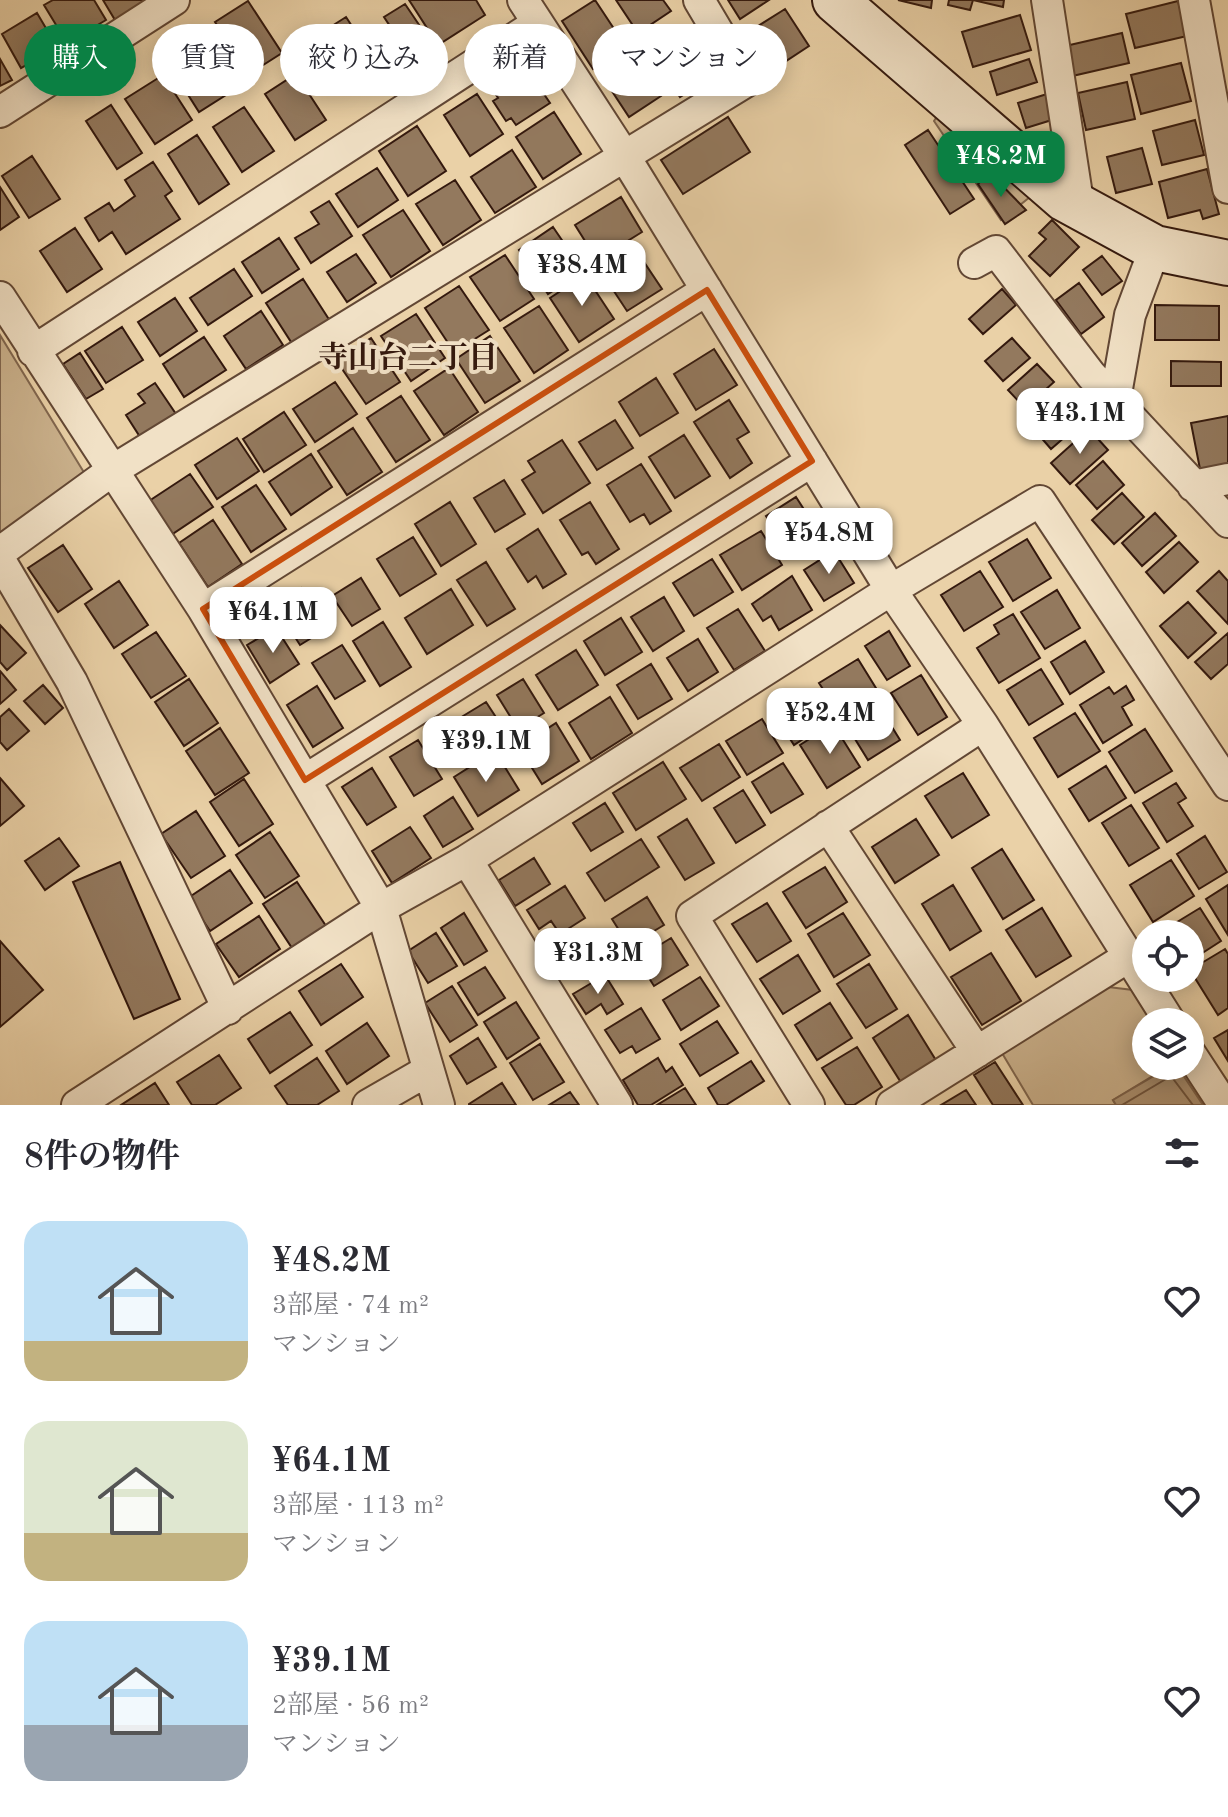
<!DOCTYPE html>
<html lang="ja">
<meta charset="utf-8">
<style>
body{margin:0;font-family:"Old Standard TT","Noto Serif JP",serif;background:#f2f2f3;color:#2b2b33;height:100vh;display:flex;flex-direction:column;font-size:30px;white-space:nowrap}
*{box-sizing:border-box;margin:0}
p{font-size:26px;color:#7c7c81}
.icon{flex:none;width:44px;height:44px;fill:none;stroke:currentColor;stroke-width:2;stroke-linecap:round;stroke-linejoin:round}
.map{position:relative;height:1105px;overflow:hidden}
.sheet{display:flex;flex-direction:column;background:#fff;flex:1}
.sheet>*{flex:none}
.banner{position:absolute;left:24px;top:24px;width:800px;height:72px;display:flex;gap:16px}
.fabs{position:absolute;left:1132px;top:920px;display:grid;gap:16px}
.fabs a{display:grid;place-items:center;width:72px;height:72px;border-radius:50%;background:#fff;box-shadow:0 4px 20px #0003;font-size:40px}
.price{position:absolute;translate:-50% -68px;padding:0 18px;border-radius:16px;background:#fff;color:#222;font-size:26px;line-height:52px;filter:drop-shadow(0 2px 4px #0008)}
.price::after{content:'';position:absolute;left:50%;top:48px;width:24px;height:18px;margin-left:-12px;background:inherit;clip-path:polygon(0 0,100% 0,50% 100%)}
.price.active{background:#0b8043;color:#fff}
ul{padding:0;list-style:none}
li{display:flex;align-items:center;gap:24px;height:200px;padding:0 24px}
li span{display:grid;place-items:center;flex:none;width:224px;height:160px;border-radius:24px;color:#555}
li>.icon{margin-inline-start:auto}
span .icon{width:96px;height:96px;fill:#fffc;stroke-width:1}
li b{font-size:34px}
h2{display:flex;justify-content:space-between;align-items:center;height:96px;padding:0 24px;font-size:34px}
.chip{padding:0 28px;border-radius:36px;background:#fff;box-shadow:0 4px 20px #0003;font-size:28px;line-height:72px}
.chip.active{background:#0b8043;color:#fff}
.map>svg:first-child{display:block}
.green{fill:#cbb28d;stroke:#80664e;stroke-width:2}
.water{fill:#ac9273;stroke:#7c624b;stroke-width:2}
.lines{fill:none;stroke-linecap:round;stroke-linejoin:round}
.shore{stroke:#705640;stroke-width:2}
.building{fill:#93795e;stroke:#34190e;stroke-width:2}
.street-casing{stroke:#624734;stroke-width:34}
.secondary-casing{stroke:#34190e;stroke-width:48}
.street{stroke:#f1e1c6;stroke-width:30}
.secondary{stroke:#f1e1c6;stroke-width:44}
.marked{fill:none;stroke:#cd4f0c;stroke-width:6;stroke-linejoin:round}
.labels{text-anchor:middle;stroke-width:8;stroke-linejoin:round;paint-order:stroke}
.neighbourhood-label{font-size:30px;font-weight:bold;fill:#34190e;stroke:#f1e1c6}
</style>
<div class="map">
<svg width="1228" height="1105" viewBox="0 0 1228 1105">
<rect width="100%" height="100%" fill="#ead1a7"/>
<filter id="stains"><feTurbulence type="fractalNoise" baseFrequency=".0025" numOctaves="4"/><feColorMatrix values="0 0 0 0 .2 0 0 0 0 .09 0 0 0 0 .02 0 0 0 .5 -.17"/></filter>
<radialGradient id="worn" r=".72"><stop offset=".6" stop-color="#630" stop-opacity="0"/><stop offset="1" stop-color="#630" stop-opacity=".3"/></radialGradient>
<path class="green" d="M940,112l90,85 -29,23 -67,-99z
M0,335l88,144 -88,65z
M1108,987l25,3 18,32h-5v44h23l-56,34 3,5h-83l-31,-52z"/>
<path class="water" d="M1171,1066h6l26,39h-87l-3,-5z"/>
<g class="lines">
<path class="shore" d="M1122,1105l49,-29 22,29"/>
</g>
<path class="building" d="M53,0h41l12,20 -39,23 -23,-38z
M103,0h40l1,2 -29,18z
M409,0h67l9,15 -47,30z
M595,0l31,47 -33,22 -31,-48z
M616,0h47l8,11 -33,22z
M728,0h41l-29,19z
M898,0h34l-1,8z
M949,0h55l-1,7 -30,-7 -3,10 -22,-5z
M248,1l34,52 -33,21 -34,-52z
M1178,1l9,35 -52,12 -9,-34z
M405,4l29,43 -21,14 -29,-44z
M785,9l24,37 -26,17 -25,-37z
M37,13l20,34 -36,21 -19,-34z
M1020,15l11,35 -58,17 -11,-35z
M346,17l28,43 -44,29 -28,-44z
M668,30l16,25 14,-9 18,27 -36,24 -35,-53z
M1122,33l7,30 -61,14 -7,-30z
M211,46l20,31 -12,8 7,10 -27,17 -26,-41z
M629,58l12,19 6,-3 14,22 -32,21 -27,-41z
M0,59l12,21 -12,6z
M1029,59l8,23 -40,13 -7,-23z
M522,62l28,41 -34,22 -5,-7 -5,3 -13,-20 5,-3 -9,-14z
M1181,63l10,38 -50,13 -10,-39z
M296,74l30,46 -31,20 -30,-46z
M163,75l29,45 -37,24 -30,-45z
M1127,82l8,37 -49,11 -8,-37z
M477,94l26,40 -33,22 -26,-41z
M1047,94l8,25 -29,9 -8,-25z
M111,105l31,48 -25,16 -31,-48z
M244,107l30,44 -32,21 -29,-45z
M554,112l27,42 -38,25 -27,-42z
M728,117l22,35 -67,42 -22,-34z
M1195,120l9,35 -42,10 -9,-34z
M417,126l29,45 -38,25 -29,-45z
M928,130l46,69 -24,15 -45,-69z
M197,135l32,49 -30,20 -31,-50z
M1142,148l10,36 -36,9 -9,-36z
M512,150l24,37 -41,26 -24,-36z
M32,156l28,43 -31,19 -27,-42z
M153,162l19,29 -7,5 15,23 -54,35 -14,-22 -13,9 -14,-23 24,-15 5,8 21,-15 -10,-16z
M377,168l21,32 -40,27 -22,-33z
M1207,169l12,45 -16,5 -3,-9 -32,8 -9,-36z
M989,172l37,38 -21,14 -27,-40z
M455,180l26,40 -38,25 -27,-41z
M0,187l19,30 -19,13z
M621,197l21,35 -45,28 -22,-35z
M329,201l23,35 -41,27 -16,-25 24,-14 -8,-12z
M403,210l27,41 -39,26 -28,-42z
M1052,220l27,27 -29,29 -21,-20 17,-17 -7,-6z
M553,227l30,44 -35,23 -29,-44z
M75,228l27,41 -35,23 -27,-41z
M279,238l20,31 -37,24 -20,-31z
M632,244l30,45 -35,22 -29,-44z
M356,254l20,29 -29,19 -20,-30z
M505,255l29,44 -34,22 -30,-44z
M1102,256l20,25 -20,14 -19,-25z
M234,269l18,27 -44,29 -18,-27z
M585,275l29,44 -35,23 -29,-44z
M303,279l27,42 -37,24 -27,-42z
M1079,283l25,34 -23,17 -25,-34z
M459,286l30,44 -35,22 -29,-44z
M1002,289l14,16 -33,29 -14,-15z
M175,298l22,33 -37,25 -22,-34z
M1155,305l64,1v34h-64z
M539,306l29,44 -34,23 -30,-45z
M261,311l22,34 -37,24 -22,-33z
M416,314l29,44 -34,23 -30,-45z
M122,327l21,33 -37,23 -21,-32z
M490,336l30,45 -35,22 -29,-44z
M204,337l22,33 -42,27 -21,-33z
M371,338l29,44 -34,22 -30,-44z
M1012,338l18,20 -27,23 -18,-20z
M714,349l23,36 -41,25 -22,-36z
M80,353l23,36 -17,10 -23,-35z
M1171,361l50,1v24h-50z
M1037,364l17,18 -29,26 -17,-18z
M449,368l29,44 -34,23 -30,-44z
M656,378l22,35 -38,23 -21,-34z
M335,382l22,32 -42,28 -22,-33z
M155,383l23,34 -36,23 -16,-25 19,-12 -7,-9z
M1069,394l20,22 -38,33 -19,-22z
M401,396l29,44 -34,22 -29,-44z
M729,400l20,32 -12,7 15,24 -22,15 -36,-56z
M284,412l22,33 -42,27 -21,-33z
M1228,416v48l-28,5 -9,-46z
M615,420l18,28 -36,22 -18,-28z
M353,428l29,44 -35,23 -29,-44z
M1089,429l19,21 -38,34 -19,-21z
M684,435l26,41 -35,22 -26,-41z
M237,438l22,33 -42,28 -22,-34z
M562,440l28,43 -47,30 -21,-33 13,-8 -7,-11z
M311,454l21,33 -41,28 -22,-33z
M1103,461l21,24 -27,24 -21,-24z
M641,464l30,47 -21,13 -6,-10 -14,8 -23,-37z
M190,474l23,33 -42,28 -22,-34z
M504,480l21,34 -30,18 -21,-34z
M256,485l30,44 -35,23 -29,-45z
M1122,493l22,24 -30,27 -22,-24z
M796,497l27,42 -30,19 -27,-42z
M450,502l26,42 -35,22 -26,-42z
M590,502l29,47 -23,15 -8,-12 -6,3 -22,-35z
M1155,513l21,23 -34,30 -20,-23z
M213,520l29,44 -34,23 -29,-44z
M538,529l28,45 -23,14 -7,-12 -8,6 -21,-33z
M761,531l21,34 -40,25 -22,-35z
M413,537l23,37 -36,22 -23,-37z
M1027,539l24,39 -38,23 -24,-39z
M1179,542l19,20 -34,31 -18,-21z
M63,545l29,44 -34,23 -30,-44z
M834,551l20,32 -30,18 -20,-31z
M712,559l21,33 -39,24 -21,-33z
M486,562l29,47 -28,17 -30,-46z
M980,571l23,36 -39,24 -23,-36z
M1219,571l9,10v43l-31,-33z
M792,576l20,34 -33,20 -8,-14 -8,5 -11,-17z
M361,578l19,31 -28,17 -20,-30z
M119,581l29,44 -34,23 -29,-44z
M301,588l25,41 -26,16 -26,-41z
M451,589l22,36 -46,29 -22,-36z
M1057,590l23,38 -35,21 -24,-37z
M664,597l20,34 -31,20 -22,-34z
M1188,602l28,31 -28,25 -28,-32z
M738,609l27,42 -31,19 -27,-42z
M1013,614l27,44 -41,25 -22,-35 22,-14 -5,-9z
M621,618l21,34 -37,23 -21,-34z
M383,622l28,45 -31,19 -27,-45z
M0,625l26,28 -19,17 -7,-8z
M276,628l23,36 -29,19 -23,-38z
M889,631l21,35 -23,14 -22,-34z
M156,632l30,44 -35,22 -29,-44z
M1228,633v31l-17,15 -16,-17z
M698,639l20,33 -30,19 -21,-33z
M1085,641l19,31 -34,22 -19,-32z
M342,645l23,36 -30,18 -23,-36z
M576,650l22,35 -40,25 -22,-35z
M858,659l21,34 -38,24 -22,-34z
M651,664l21,35 -34,20 -21,-34z
M1041,669l22,35 -34,21 -22,-35z
M0,671l16,19 -16,14z
M921,675l26,42 -29,18 -27,-42z
M189,679l29,44 -34,23 -29,-44z
M523,679l21,34 -26,16 -21,-34z
M43,685l20,23 -18,16 -21,-23z
M317,686l26,42 -30,19 -26,-42z
M1126,686l8,14 -12,7 10,18 -29,18 -23,-38 29,-18 5,7z
M806,696l18,29 -30,20 -19,-30z
M610,697l22,36 -41,26 -22,-36z
M486,702l17,26 -54,34 -17,-27z
M879,706l21,34 -32,20 -21,-34z
M9,709l20,22 -22,19 -7,-8v-25z
M1075,713l25,38 -42,26 -24,-39z
M762,719l21,34 -36,22 -21,-34z
M556,723l23,38 -37,23 -23,-37z
M833,724l27,43 -33,21 -27,-43z
M220,728l29,45 -34,22 -29,-44z
M1145,729l27,42 -37,22 -26,-41z
M418,740l24,39 -28,17 -24,-39z
M719,744l21,33 -38,24 -22,-33z
M495,751l24,39 -41,26 -24,-39z
M663,762l23,37 -50,31 -23,-37z
M783,763l20,31 -32,19 -19,-31z
M1106,766l20,32 -37,23 -20,-32z
M372,768l24,39 -29,18 -25,-38z
M963,773l26,42 -37,23 -27,-42z
M0,778l24,28 -24,20z
M244,779l29,45 -34,22 -29,-44z
M1176,783l10,15 -8,5 15,23 -26,16 -24,-39z
M743,790l22,35 -29,18 -22,-35z
M453,797l20,32 -30,18 -19,-31z
M605,803l18,29 -32,19 -18,-28z
M1131,805l28,43 -30,18 -27,-43z
M196,811l29,45 -34,22 -30,-44z
M687,819l27,44 -29,17 -27,-43z
M916,819l23,36 -44,28 -23,-36z
M410,827l21,31 -39,25 -20,-32z
M270,832l29,44 -34,22 -29,-43z
M1205,836l22,36 -28,17 -22,-35z
M59,838l20,28 -34,24 -20,-29z
M641,839l18,28 -54,34 -18,-28z
M1002,849l32,51 -31,19 -31,-51z
M534,858l16,26 -35,22 -16,-26z
M1171,860l23,36 -41,26 -23,-37z
M120,862l60,137 -46,20 -61,-137z
M825,867l22,35 -41,26 -23,-36z
M230,870l22,33 -42,28 -22,-33z
M297,882l29,44 -34,22 -29,-44z
M953,885l28,46 -31,19 -28,-46z
M1228,885v50l-22,-36z
M565,886l20,32 -25,16 -9,-13 -12,8 -12,-19z
M647,897l17,28 -35,21 -17,-27z
M767,903l24,38 -34,21 -25,-38z
M1042,908l29,48 -35,21 -30,-47z
M1200,908l21,33 -31,20v-27l-31,-1z
M464,913l23,38 -23,14 -23,-37z
M843,913l27,42 -36,22 -26,-43z
M259,916l21,33 -41,28 -23,-33z
M592,930l19,29 -27,16 -19,-29z
M436,933l21,33 -29,17 -20,-32z
M671,938l17,27 -34,21 -17,-27z
M0,941l43,49 -43,37z
M1225,949l3,5v54l-10,7 -28,-45z
M991,953l30,48 -39,24 -31,-48z
M798,955l22,36 -37,23 -23,-35z
M341,964l22,33 -42,28 -22,-34z
M869,964l28,45 -31,19 -29,-44z
M485,967l20,31 -27,17 -20,-32z
M605,975l18,29 -16,10 -6,-10 -15,10 -13,-20z
M700,977l19,29 -38,24 -18,-30z
M452,986l25,39 -27,17 -25,-39z
M516,1002l23,36 -32,21 -23,-37z
M830,1003l22,35 -35,22 -22,-35z
M641,1008l19,31 -24,14 -4,-7 -12,7 -15,-23z
M290,1012l22,33 -42,28 -22,-34z
M908,1015l29,47 -35,22 -29,-46z
M717,1021l21,32 -38,23 -20,-32z
M367,1023l22,33 -42,28 -21,-33z
M1228,1030v31l-14,-23z
M478,1038l18,29 -29,17 -17,-28z
M540,1044l24,38 -31,18 -23,-37z
M857,1047l25,40 -28,18h-8l-24,-37z
M219,1055l22,33 -26,17h-23l-15,-23z
M317,1058l22,33 -22,14h-29l-13,-19z
M658,1058l8,14 6,-5 11,18 -32,20h-13l-15,-25z
M751,1061l13,20 -38,24h-8l-10,-17z
M995,1062l28,43h-30l-19,-30z
M155,1083l14,22h-48z
M502,1083l14,22h-47v-1z
M685,1088l11,17h-39z
M966,1090l10,15h-35z
M570,1092l9,13h-30z"/>
<g class="lines">
<g class="street-casing">
<path id="street" d="M523,0l102,157 266,433 92,135 187,297
M1047,0l32,208
M1194,0l34,188
M0,112l174,-112
M974,263l22,-12 95,124 137,147
M0,297l203,312 178,299 58,197
M33,351l505,-328
M1115,400l15,-85 25,-67
M1193,486l35,-7
M0,552l113,-82 634,-389 -48,-81
M0,560l72,122 156,327
M203,609l504,-319
M305,780l507,-319
M828,826l149,226
M467,860l150,245
M1190,1053l34,52
M77,1105l304,-197 86,-48 424,-270 149,-89 188,284
M368,1105l59,-34
M809,1105l-117,-189 291,-191
M892,1105l236,-148"/>
</g>
<g class="secondary-casing">
<path id="secondary" d="M835,0l230,199 90,49 73,15"/>
</g>
<use href="#street" class="street"/>
<use href="#secondary" class="secondary"/>
</g>
<path class="marked" d="M707,290l105,171 -507,319 -102,-171z"/>
<g class="labels">
<g class="neighbourhood-label">
<text x="408" y="367">寺山台二丁目</text>
</g>
</g>
<rect width="100%" height="100%" filter="url(#stains)"/>
<rect width="100%" height="100%" fill="url(#worn)"/>
</svg>
<div class="fabs">
<a><svg class="icon" aria-label="locate" viewBox="0 0 24 24"><circle cx="12" cy="12" r="6"/><path d="M12 2v4M12 18v4M2 12h4M18 12h4"/></svg></a>
<a><svg class="icon" aria-label="layers" viewBox="0 0 24 24"><path d="M12 4l9 5-9 5-9-5zM3 14l9 5 9-5"/></svg></a>
</div>
<b class="price active" style="left:1001px;top:199px">¥48.2M</b>
<b class="price" style="left:582px;top:308px">¥38.4M</b>
<b class="price" style="left:1080px;top:456px">¥43.1M</b>
<b class="price" style="left:829px;top:576px">¥54.8M</b>
<b class="price" style="left:273px;top:655px">¥64.1M</b>
<b class="price" style="left:830px;top:756px">¥52.4M</b>
<b class="price" style="left:486px;top:784px">¥39.1M</b>
<b class="price" style="left:598px;top:996px">¥31.3M</b>
<div class="banner">
<a class="chip active">購入</a>
<a class="chip">賃貸</a>
<a class="chip">絞り込み</a>
<a class="chip">新着</a>
<a class="chip">マンション</a>
</div>
</div>
<section class="sheet">
<h2>8件の物件<svg class="icon" aria-label="filters" viewBox="0 0 24 24"><path d="M4 7h16M4 17h16"/><circle cx="9" cy="7" r="2"/><circle cx="15" cy="17" r="2"/></svg></h2>
<ul>
<li><span style="background:linear-gradient(#bfe0f5 75%,#c2b280 0)"><svg class="icon" aria-label="home" viewBox="0 0 24 24"><path d="M3 11l9-7 9 7M6 9v11h12V9"/></svg></span><div><b>¥48.2M</b><p>3部屋 · 74 m²</p><p>マンション</p></div><svg class="icon" aria-label="heart" viewBox="0 0 24 24"><path d="M12 20l-8-8c-3-5 5-10 8-4 3-6 11-1 8 4z"/></svg></li>
<li><span style="background:linear-gradient(#dfe7d0 70%,#c2b280 0)"><svg class="icon" aria-label="home" viewBox="0 0 24 24"><path d="M3 11l9-7 9 7M6 9v11h12V9"/></svg></span><div><b>¥64.1M</b><p>3部屋 · 113 m²</p><p>マンション</p></div><svg class="icon" aria-label="heart" viewBox="0 0 24 24"><path d="M12 20l-8-8c-3-5 5-10 8-4 3-6 11-1 8 4z"/></svg></li>
<li><span style="background:linear-gradient(#bfe0f5 65%,#9aa5b1 0)"><svg class="icon" aria-label="home" viewBox="0 0 24 24"><path d="M3 11l9-7 9 7M6 9v11h12V9"/></svg></span><div><b>¥39.1M</b><p>2部屋 · 56 m²</p><p>マンション</p></div><svg class="icon" aria-label="heart" viewBox="0 0 24 24"><path d="M12 20l-8-8c-3-5 5-10 8-4 3-6 11-1 8 4z"/></svg></li>
</ul>
</section>
